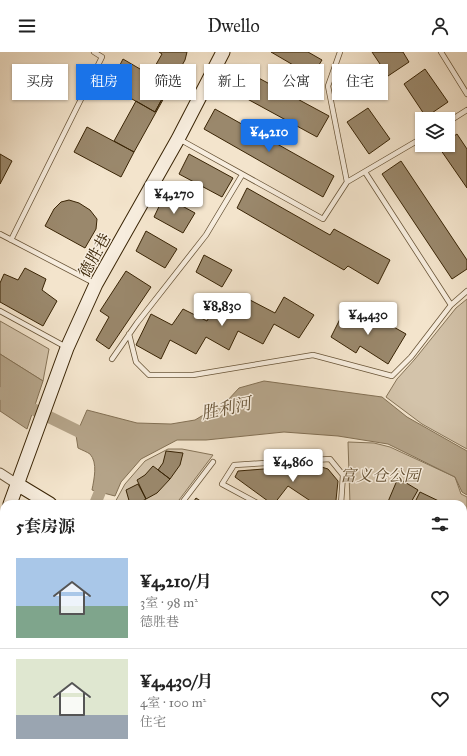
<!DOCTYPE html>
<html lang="zh">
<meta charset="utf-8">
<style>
body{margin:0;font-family:"IM FELL Great Primer","Noto Serif SC",serif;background:#f2f2f2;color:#222;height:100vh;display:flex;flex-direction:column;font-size:15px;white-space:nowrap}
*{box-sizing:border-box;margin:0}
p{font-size:13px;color:#767676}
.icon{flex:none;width:22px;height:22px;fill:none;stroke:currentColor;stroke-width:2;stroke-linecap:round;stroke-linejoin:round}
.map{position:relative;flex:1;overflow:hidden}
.side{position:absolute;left:0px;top:448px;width:467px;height:256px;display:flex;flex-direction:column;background:#fff;border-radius:12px 12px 0 0;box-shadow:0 1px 3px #0004}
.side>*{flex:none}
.hud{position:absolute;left:12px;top:12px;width:443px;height:36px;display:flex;gap:8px}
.fabs{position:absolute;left:415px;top:60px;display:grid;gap:8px}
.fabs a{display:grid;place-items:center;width:40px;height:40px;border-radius:0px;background:#fff;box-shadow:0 1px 3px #0004;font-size:20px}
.price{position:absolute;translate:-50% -34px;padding:0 9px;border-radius:4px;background:#fff;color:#222;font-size:13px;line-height:26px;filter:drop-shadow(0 1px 2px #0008)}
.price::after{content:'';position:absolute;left:50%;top:24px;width:12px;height:9px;margin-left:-6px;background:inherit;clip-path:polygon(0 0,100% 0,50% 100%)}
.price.current{background:#1a73e8;color:#fff}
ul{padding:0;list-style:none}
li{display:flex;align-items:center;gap:12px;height:100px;padding:0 16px}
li+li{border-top:1px solid #e0e0e0}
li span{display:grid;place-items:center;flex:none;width:112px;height:80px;border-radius:0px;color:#555}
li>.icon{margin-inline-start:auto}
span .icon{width:48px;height:48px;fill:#fffc;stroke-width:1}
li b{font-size:17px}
h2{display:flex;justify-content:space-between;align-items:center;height:48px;padding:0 16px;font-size:17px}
.pill{padding:0 14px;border-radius:0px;background:#fff;box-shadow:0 1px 3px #0004;font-size:14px;line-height:36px}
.pill.current{background:#1a73e8;color:#fff}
header{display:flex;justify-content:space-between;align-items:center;height:52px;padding:0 16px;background:#fff;font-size:18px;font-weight:600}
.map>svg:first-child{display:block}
.green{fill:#d3c3aa;stroke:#867458}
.water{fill:#b4a388;stroke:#837054}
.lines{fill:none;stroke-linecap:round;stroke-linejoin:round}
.canal{stroke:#b4a388;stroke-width:12}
.building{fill:#9a886c;stroke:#392405}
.lane-casing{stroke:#685437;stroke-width:6}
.street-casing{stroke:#685437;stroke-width:11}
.secondary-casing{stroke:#392405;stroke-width:15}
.lane{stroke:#f7edde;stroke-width:4.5}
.street{stroke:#f7edde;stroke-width:9}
.secondary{stroke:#f7edde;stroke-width:13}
.labels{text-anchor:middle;stroke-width:3;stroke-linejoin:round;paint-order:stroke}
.street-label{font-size:16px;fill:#392405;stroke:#f7edde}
.park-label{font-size:16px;font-style:italic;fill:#604c2e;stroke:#f7edde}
.water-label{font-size:17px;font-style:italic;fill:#645033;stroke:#f7edde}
</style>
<header><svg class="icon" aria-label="menu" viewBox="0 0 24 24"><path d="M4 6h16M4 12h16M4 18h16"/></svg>Dwello<svg class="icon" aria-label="person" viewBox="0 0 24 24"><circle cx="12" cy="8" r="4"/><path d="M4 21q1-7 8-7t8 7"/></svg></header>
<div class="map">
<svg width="467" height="704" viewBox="0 0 467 704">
<rect width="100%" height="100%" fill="#f3e4cc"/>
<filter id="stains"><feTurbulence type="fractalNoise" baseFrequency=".005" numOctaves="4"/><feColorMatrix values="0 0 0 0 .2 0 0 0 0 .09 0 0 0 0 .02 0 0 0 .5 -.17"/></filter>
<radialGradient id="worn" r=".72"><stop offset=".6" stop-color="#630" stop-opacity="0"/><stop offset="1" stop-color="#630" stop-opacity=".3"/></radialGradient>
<path class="green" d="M467,247v150l-45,-25 -36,-27 11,-18 18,-20 41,-51z
M0,269l49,28 -6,32 -43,-27z
M348,390l26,1 16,4 65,30 6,17 6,3v220l-4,-3v-210h-113z
M168,397h14l31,6 -37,49h-62l11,-20 20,-23z
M4,576v47l-4,6v-45z
M4,656v44h8l-3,4h-9v-44z
M26,700h115l2,4h-119z"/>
<path class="water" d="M0,302l43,27 -16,48 -27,-18z
M264,329l118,16 25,20 60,34v44l-5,-3 -7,-15 -67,-33 -50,-8 -54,-4 -78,8h-29l-36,19 -20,23 -6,14 -23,-6c2,-11 6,-27 -2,-36 -3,-2 -8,-4 -12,-6l-2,-13 11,-25 50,13 34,1 24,-4 32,-19 12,-13z
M4,623v33l-4,4v-31z"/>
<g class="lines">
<path class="canal" d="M0,341l92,45
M95,452l11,-27"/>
</g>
<path class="building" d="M159,0h28l-2,8 -51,92 -20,-11 22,-40 19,11 14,-26 -19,-11 12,-21z
M271,0h37l14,8 -10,16z
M372,0h31l6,10 -21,14z
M123,7l46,27 -14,26 -46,-26z
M240,16l89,48 -12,21 -88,-48z
M425,17l23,33 -22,15 -22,-33z
M368,56l22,31 -21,15 -22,-32z
M215,57l119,67 -11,21 -119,-68z
M87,75l47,25 -13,25 -47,-25z
M457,82l10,15v39l-29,-42 2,-1h8v-5z
M0,102l12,7 -12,23z
M189,102l44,24 -11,19 -43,-23z
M401,109l66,99v9l-15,10 -70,-105z
M247,136l83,47 4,-6 56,31 -12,24 -30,-18 -4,4 -107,-62z
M164,144l31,17 -12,20 -29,-16z
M69,148l10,3 11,7 7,9 -1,10 -11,19 -40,-22 9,-17 7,-7z
M146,179l31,18 -12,19 -29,-17z
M204,203l28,15 -10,17 -26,-15z
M25,216l21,11 -4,11 15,11 -14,25 -43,-24v-19l4,-9 14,6z
M126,219l25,16 -42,62 -13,-9 13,-23 -9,-6z
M284,245l30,18 -15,23 -25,-14 -11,20 -25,-13 -9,19 -23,-13 -10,17 -26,-14 -9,19 -25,-14 15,-31 21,11 11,-16 24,12 9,-16 23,12 11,-17 25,13z
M346,255l27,17 5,-6 28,16 -18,30 -28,-18 -4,7 -25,-16z
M166,399l17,2 -3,12 -10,14 -12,-9 5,-7z
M315,413l13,4 10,12 -2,19 -2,4h-19l-27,-18 -14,18h-2l-37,-27 3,-6z
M153,414l17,13 -13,14 -11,6 -9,-19 8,-5z
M398,426l20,12 -8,14h-23z
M138,432l8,15 -9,5h-7l-4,-14z
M420,440l25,12h-31z
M196,446l9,6h-13z
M467,494v29l-4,6v-29z
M201,700h24l3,4h-30z"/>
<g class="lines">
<g class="lane-casing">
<path id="lane" d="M340,0l-12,34 19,96
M441,0l26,42
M448,70l19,-12
M179,87l144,80 24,-37 75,-44
M365,120l86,133
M0,182l94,49
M11,188l91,-183 -8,-5
M0,259l66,36
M129,282l7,28 13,13h44l120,-20 79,21 19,-19 40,-52 16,-14
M112,307l25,-36 69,-88 36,-60
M181,452l32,-42
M259,452l-37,-20 12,-19 96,-6 13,16 -2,29
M352,700l6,4
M187,704l3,-4"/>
</g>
<g class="street-casing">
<path id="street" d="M0,421l17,11"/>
</g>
<g class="secondary-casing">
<path id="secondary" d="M17,432l33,20
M10,452l57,-156 29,-64 82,-145 45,-87
M0,484l4,-13
M446,700l5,4"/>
</g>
<use href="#lane" class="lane"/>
<use href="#street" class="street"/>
<use href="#secondary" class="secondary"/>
</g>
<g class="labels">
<g class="street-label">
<text transform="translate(94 203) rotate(-61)" y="6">德胜巷</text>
</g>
<g class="park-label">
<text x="380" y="429">富义仓公园</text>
</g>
<g class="water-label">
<text transform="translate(226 356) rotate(-12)" y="6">胜利河</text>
</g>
</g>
<rect width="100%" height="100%" filter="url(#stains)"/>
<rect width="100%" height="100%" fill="url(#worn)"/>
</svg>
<div class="fabs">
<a><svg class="icon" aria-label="layers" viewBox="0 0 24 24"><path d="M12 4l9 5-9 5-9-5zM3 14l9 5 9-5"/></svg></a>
</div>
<b class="price current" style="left:269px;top:101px">¥4,210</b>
<b class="price" style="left:174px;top:163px">¥4,270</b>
<b class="price" style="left:222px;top:275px">¥8,830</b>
<b class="price" style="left:368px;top:284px">¥4,430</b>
<b class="price" style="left:293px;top:431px">¥4,860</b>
<div class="hud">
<a class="pill">买房</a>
<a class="pill current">租房</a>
<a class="pill">筛选</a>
<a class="pill">新上</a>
<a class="pill">公寓</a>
<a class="pill">住宅</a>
</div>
<section class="side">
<h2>5套房源<svg class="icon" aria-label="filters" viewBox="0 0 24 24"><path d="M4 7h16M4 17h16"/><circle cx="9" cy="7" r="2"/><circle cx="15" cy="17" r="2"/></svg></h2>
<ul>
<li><span style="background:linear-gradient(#a9c7e8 60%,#7fa58c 0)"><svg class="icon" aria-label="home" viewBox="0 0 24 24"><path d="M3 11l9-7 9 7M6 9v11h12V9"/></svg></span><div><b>¥4,210/月</b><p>3室 · 98 m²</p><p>德胜巷</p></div><svg class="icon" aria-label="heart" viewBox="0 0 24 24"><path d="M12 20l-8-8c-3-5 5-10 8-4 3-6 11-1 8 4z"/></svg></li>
<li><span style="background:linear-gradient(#dfe7d0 70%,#9aa5b1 0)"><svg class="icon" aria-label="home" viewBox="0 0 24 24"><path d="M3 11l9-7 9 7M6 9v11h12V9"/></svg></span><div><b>¥4,430/月</b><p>4室 · 100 m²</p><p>住宅</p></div><svg class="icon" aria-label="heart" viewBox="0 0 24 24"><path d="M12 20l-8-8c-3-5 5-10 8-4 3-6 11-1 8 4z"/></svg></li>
</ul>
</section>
</div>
